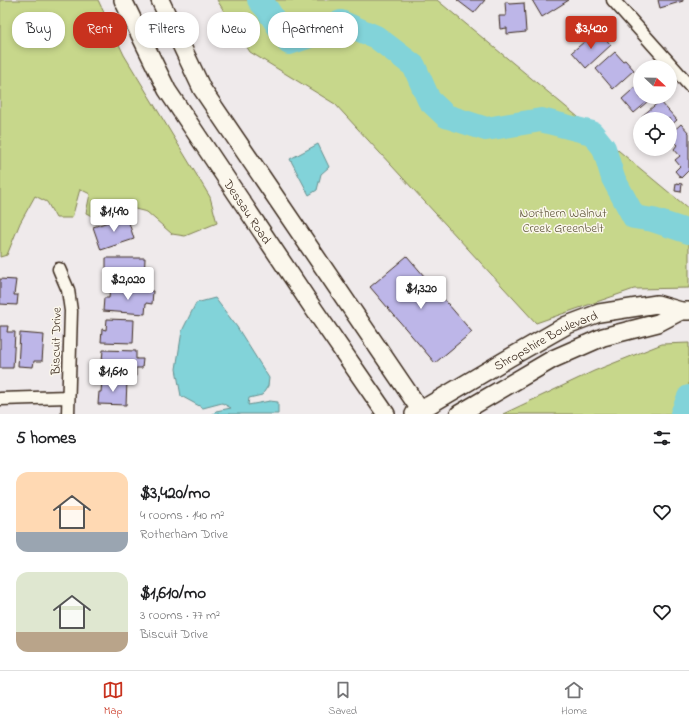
<!DOCTYPE html>
<meta charset="utf-8">
<style>
body{margin:0;font-family:"Indie Flower",sans-serif;background:#f6f6f6;color:#202124;height:100vh;display:flex;flex-direction:column;font-size:15px;white-space:nowrap}
*{box-sizing:border-box;margin:0}
p{font-size:13px;color:#757577}
.icon{flex:none;width:22px;height:22px;fill:none;stroke:currentColor;stroke-width:2;stroke-linecap:round;stroke-linejoin:round}
.map{position:relative;height:414px;overflow:hidden}
.side{display:flex;flex-direction:column;background:#fff;flex:1}
.side>*{flex:none}
.guide{position:absolute;left:12px;top:12px;width:400px;height:36px;display:flex;gap:8px}
.needle{width:26px;rotate:112deg}
.controls{position:absolute;left:633px;top:60px;display:grid;gap:8px}
.controls a{display:grid;place-items:center;width:44px;height:44px;border-radius:50%;background:#fff;box-shadow:0 2px 6px #0003;font-size:20px}
.price{position:absolute;translate:-50% -34px;padding:0 9px;border-radius:4px;background:#fff;color:#222;font-size:13px;line-height:26px;filter:drop-shadow(0 1px 2px #0008)}
.price::after{content:'';position:absolute;left:50%;top:24px;width:12px;height:9px;margin-left:-6px;background:inherit;clip-path:polygon(0 0,100% 0,50% 100%)}
.price.selected{background:#c8321e;color:#fff}
ul{padding:0;list-style:none}
li{display:flex;align-items:center;gap:12px;height:100px;padding:0 16px}
li span{display:grid;place-items:center;flex:none;width:112px;height:80px;border-radius:12px;color:#555}
li>.icon{margin-inline-start:auto}
span .icon{width:48px;height:48px;fill:#fffc;stroke-width:1}
li b{font-size:17px}
h2{display:flex;justify-content:space-between;align-items:center;height:48px;padding:0 16px;font-size:17px}
.chip{padding:0 14px;border-radius:16px;background:#fff;box-shadow:0 2px 6px #0003;font-size:14px;line-height:36px}
.chip.selected{background:#c8321e;color:#fff}
.tabs{display:flex;justify-content:space-around;align-items:center;height:56px;border-top:1px solid #e0e0e0;background:#fff;font-size:11px;color:#757577}
.tabs a{display:grid;justify-items:center;gap:2px}
.tabs .selected{color:#c8321e}
.map>svg:first-child{display:block}
.green{fill:#c7d78b;stroke:#818054}
.water{fill:#82d3d9;stroke:#668f8e}
.lines{fill:none;stroke-linecap:round;stroke-linejoin:round}
.river{stroke:#82d3d9;stroke-width:24}
.building{fill:#bdb6e8;stroke:#3b2a1e}
.street-casing{stroke:#3b2a1e;stroke-width:15}
.secondary-casing{stroke:#3b2a1e;stroke-width:20}
.street{stroke:#fbf7ec;stroke-width:12}
.secondary{stroke:#fbf7ec;stroke-width:17}
.labels{text-anchor:middle;stroke-width:3;stroke-linejoin:round;paint-order:stroke}
.street-label{font-size:13px;fill:#3b2a1e;stroke:#fbf7ec}
.park-label{font-size:13px;fill:#5e5539;stroke:#fbf7ec}
</style>
<div class="map">
<svg width="689" height="414" viewBox="0 0 689 414">
<rect width="100%" height="100%" fill="#efeaeb"/>
<filter id="ink" filterUnits="userSpaceOnUse"><feTurbulence type="fractalNoise" baseFrequency=".025" numOctaves="2"/><feDisplacementMap in="SourceGraphic" scale="8" xChannelSelector="R" yChannelSelector="G"/><feConvolveMatrix kernelMatrix="1 2 1 2 8 2 1 2 1" color-interpolation-filters="sRGB"/></filter>
<g filter="url(#ink)">
<path class="green" d="M0,0h98l26,55 86,142 7,26 -32,13 -13,-2 -25,-22 -28,-7 -19,15 -14,-7 4,-19 -10,-5 -8,29h-16l-9,-16 -12,-6 -15,27 -13,32 -7,2z
M217,0h220l252,209v79l-55,1 -98,34 -201,-219 -85,-52z
M689,343v71h-186l91,-43 68,-27z"/>
<path class="water" d="M318,144l11,23 -8,7 -4,16 -8,5 -19,-36z
M215,298l22,29 32,51 -1,8 -6,9 -13,3 -1,7 22,-4 8,1v12h-65l3,-3 15,-3 -9,-5 -19,5 -22,-12 -5,-27 6,-38 14,-28z"/>
<g class="lines">
<path class="river" d="M259,0l8,9 22,34 18,-6 34,-15 35,15 38,29 15,34 17,16 40,13 55,-9 51,13 12,15 9,30 21,39 19,3 36,12
M682,414l7,-17"/>
</g>
<path class="building" d="M457,0h28l-11,13z
M532,0h37l-27,17z
M658,0h25v1l-23,7z
M505,2h3l1,2 15,-1 2,29 -19,2v-6l-7,1 -1,-13h7z
M596,34l3,3 2,-3 10,11 -25,23 -14,-16 18,-15 2,2z
M615,52l8,9 2,-1 9,10 -21,19 -17,-20z
M640,83v14h13l-19,16 -12,-14z
M660,101l17,19 -7,6v-7h-25l-3,-3z
M681,124l8,9v37l-8,8 -6,-7 5,-5 -5,-6 5,-4 -6,-7 3,-4 -3,-3 -3,3 -1,-1v-10z
M676,183l6,1 -1,8 -6,-1z
M127,216l7,23 -33,11 -8,-23z
M407,256l65,76 -37,31 -65,-76z
M106,258h39l-1,24 -38,-1z
M0,279l16,1 -2,15h4l-1,10 -17,-1z
M110,288l43,3 -1,13 -6,-1 -1,11 -42,-3 1,-13h5z
M107,319l27,1 -1,23 -32,-1 1,-13 4,1z
M0,326h8l-1,6h8l-2,36h-13z
M20,333l24,2 -2,26h-8l-1,6 -15,-1z
M103,350l33,1v8h7l-1,9h-6v9l-37,-2 1,-14h2z
M102,380l25,1 -1,24 -28,-1 1,-12h2z"/>
<g class="lines">
<g class="street-casing">
<path id="street" d="M613,0l76,85
M59,269l9,21 3,21 -3,103
M0,399l68,-2"/>
</g>
<g class="secondary-casing">
<g id="secondary">
<path id="s1" d="M123,0l44,90 148,221 71,103"/>
<path d="M160,0l42,89 221,325"/>
<path id="s2" d="M414,414l95,-56 58,-33 32,-12 58,-9 24,7h8"/>
<path d="M459,414l94,-55 50,-22 55,-14 23,-12"/>
</g>
</g>
<use href="#street" class="street"/>
<use href="#secondary" class="secondary"/>
</g>
</g>
<g class="labels">
<g class="street-label">
<text dy="5" stroke="none"><textPath href="#s1" startOffset="246">Dessau Road</textPath></text>
<text transform="translate(55 341) rotate(-89)" y="5">Biscuit Drive</text>
<text dy="5" stroke="none"><textPath href="#s2" startOffset="151">Shropshire Boulevard</textPath></text>
</g>
<g class="park-label">
<text x="563" y="217">Northern Walnut<tspan x="563" dy="15">Creek Greenbelt</tspan></text>
</g>
</g>
</svg>
<div class="controls">
<a><svg class="needle" viewBox="-14 -14 28 28"><path d="M0-13l5 13h-10z" fill="#e53935"/><path d="M0 13l5-13h-10z" fill="#757577"/></svg></a>
<a><svg class="icon" aria-label="locate" viewBox="0 0 24 24"><circle cx="12" cy="12" r="6"/><path d="M12 2v4M12 18v4M2 12h4M18 12h4"/></svg></a>
</div>
<b class="price selected" style="left:591px;top:50px">$3,420</b>
<b class="price" style="left:114px;top:233px">$1,490</b>
<b class="price" style="left:128px;top:301px">$2,020</b>
<b class="price" style="left:421px;top:310px">$1,320</b>
<b class="price" style="left:113px;top:393px">$1,610</b>
<div class="guide">
<a class="chip">Buy</a>
<a class="chip selected">Rent</a>
<a class="chip">Filters</a>
<a class="chip">New</a>
<a class="chip">Apartment</a>
</div>
</div>
<section class="side">
<h2>5 homes<svg class="icon" aria-label="filters" viewBox="0 0 24 24"><path d="M4 7h16M4 17h16"/><circle cx="9" cy="7" r="2"/><circle cx="15" cy="17" r="2"/></svg></h2>
<ul>
<li><span style="background:linear-gradient(#ffd9b3 75%,#9aa5b1 0)"><svg class="icon" aria-label="home" viewBox="0 0 24 24"><path d="M3 11l9-7 9 7M6 9v11h12V9"/></svg></span><div><b>$3,420/mo</b><p>4 rooms · 140 m²</p><p>Rotherham Drive</p></div><svg class="icon" aria-label="heart" viewBox="0 0 24 24"><path d="M12 20l-8-8c-3-5 5-10 8-4 3-6 11-1 8 4z"/></svg></li>
<li><span style="background:linear-gradient(#dfe7d0 75%,#b9a48a 0)"><svg class="icon" aria-label="home" viewBox="0 0 24 24"><path d="M3 11l9-7 9 7M6 9v11h12V9"/></svg></span><div><b>$1,610/mo</b><p>3 rooms · 77 m²</p><p>Biscuit Drive</p></div><svg class="icon" aria-label="heart" viewBox="0 0 24 24"><path d="M12 20l-8-8c-3-5 5-10 8-4 3-6 11-1 8 4z"/></svg></li>
</ul>
</section>
<nav class="tabs">
<a class="selected"><svg class="icon" aria-label="map" viewBox="0 0 24 24"><path d="M3 6l6-2 6 2 6-2v14l-6 2-6-2-6 2zM9 4v14M15 6v14"/></svg>Map</a>
<a><svg class="icon" aria-label="saved" viewBox="0 0 24 24"><path d="M7 4h10v16l-5-4-5 4z"/></svg>Saved</a>
<a><svg class="icon" aria-label="home" viewBox="0 0 24 24"><path d="M3 11l9-7 9 7M6 9v11h12V9"/></svg>Home</a>
</nav>
